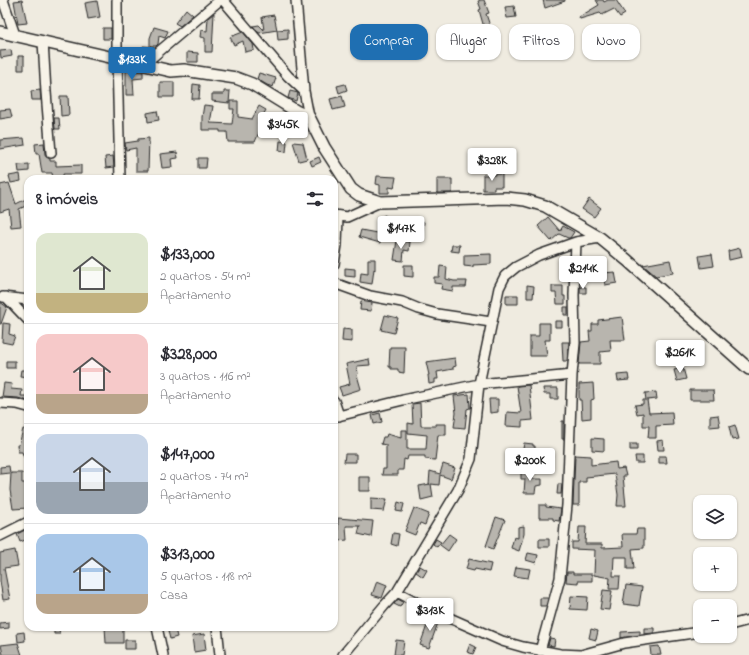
<!DOCTYPE html>
<html lang="pt">
<meta charset="utf-8">
<style>
body{margin:0;font-family:"Indie Flower",sans-serif;background:#f7f7f7;color:#2b2b33;height:100vh;display:flex;flex-direction:column;font-size:15px;white-space:nowrap}
*{box-sizing:border-box;margin:0}
p{font-size:13px;color:#7c7c81}
.icon{flex:none;width:22px;height:22px;fill:none;stroke:currentColor;stroke-width:2;stroke-linecap:round;stroke-linejoin:round}
.map{position:relative;flex:1;overflow:hidden}
.panel{position:absolute;left:24px;top:175px;width:314px;height:456px;display:flex;flex-direction:column;background:#fff;border-radius:12px;box-shadow:0 1px 3px #0004}
.panel>*{flex:none}
.banner{position:absolute;left:350px;top:24px;width:339px;height:36px;display:flex;gap:8px}
.fabs{position:absolute;left:693px;top:495px;display:grid;gap:8px}
.fabs a{display:grid;place-items:center;width:44px;height:44px;border-radius:8px;background:#fff;box-shadow:0 1px 3px #0004;font-size:20px}
.price{position:absolute;translate:-50% -34px;padding:0 9px;border-radius:4px;background:#fff;color:#222;font-size:13px;line-height:26px;filter:drop-shadow(0 1px 2px #0008)}
.price::after{content:'';position:absolute;left:50%;top:24px;width:12px;height:9px;margin-left:-6px;background:inherit;clip-path:polygon(0 0,100% 0,50% 100%)}
.price.active{background:#1f6fb2;color:#fff}
ul{padding:0;list-style:none}
li{display:flex;align-items:center;gap:12px;height:100px;padding:0 12px}
li+li{border-top:1px solid #e1e1e2}
li span{display:grid;place-items:center;flex:none;width:112px;height:80px;border-radius:12px;color:#555}
li>.icon{margin-inline-start:auto}
span .icon{width:48px;height:48px;fill:#fffc;stroke-width:1}
li b{font-size:17px}
h2{display:flex;justify-content:space-between;align-items:center;height:48px;padding:0 12px;font-size:17px}
.tag{padding:0 14px;border-radius:12px;background:#fff;box-shadow:0 1px 3px #0004;font-size:14px;line-height:36px}
.tag.active{background:#1f6fb2;color:#fff}
.map>svg:first-child{display:block}
.building{fill:#b8b5ae;stroke:#2b2b2b}
.lines{fill:none;stroke-linecap:round;stroke-linejoin:round}
.minor-casing{stroke:#2b2b2b;stroke-width:12}
.tertiary-casing{stroke:#2b2b2b;stroke-width:14}
.minor{stroke:#f7f3e8;stroke-width:9}
.tertiary{stroke:#f7f3e8;stroke-width:11}
</style>
<div class="map">
<svg width="749" height="655" viewBox="0 0 749 655">
<rect width="100%" height="100%" fill="#efebe0"/>
<filter id="ink" filterUnits="userSpaceOnUse"><feTurbulence type="fractalNoise" baseFrequency=".025" numOctaves="2"/><feDisplacementMap in="SourceGraphic" scale="8" xChannelSelector="R" yChannelSelector="G"/><feConvolveMatrix kernelMatrix="1 2 1 2 8 2 1 2 1" color-interpolation-filters="sRGB"/></filter>
<g filter="url(#ink)">
<path class="building" d="M22,0l5,23 -9,1 -4,-23z
M481,0h3l5,13 -3,1 6,18 -5,1 -1,-3 -1,1 -6,-21 2,-1 -3,-8z
M543,0h22v1l-20,7z
M596,0h7l1,2 4,-2h8l9,14 -5,3 -6,-8 -12,6 -2,-2 -20,6 -1,-2 20,-12z
M97,1l3,16 -12,2 -3,-16z
M514,6l2,11 -9,1 -2,-11z
M186,9l7,6 -13,11 -5,-3z
M214,13l-2,39h-7v-14l-5,-1 1,-7 6,1 1,-13z
M274,15l3,15 -18,3 -6,-7 6,-1 5,5 -2,-13z
M154,27l14,4 -3,7 -6,-2 -1,8 -2,2h-6v-8z
M103,28h8v11h-8z
M288,29v10l-10,1 -1,-10z
M243,32l10,12 1,6 -9,2 -2,-11 -9,4 -4,-8z
M143,46l11,1v1l-7,6 -5,-1z
M11,50l1,6 -11,2 -1,-7z
M187,52l11,1v9h-11z
M18,56h6v14h-6z
M126,71l17,1v6l-10,1 1,16h-8z
M259,73l17,5 -3,9 -6,-2 -10,-6z
M160,82h14v15h-14z
M193,84l7,1 -1,14h-7z
M345,84l2,6 -8,3 -2,-7z
M40,90l1,10h-9l-1,-9z
M224,91h6l-1,12 -17,-2v-7h12z
M290,91l8,2 -2,8 -8,-3z
M60,96h8l1,19 -8,1z
M342,96l3,11 -12,3 -3,-11z
M230,101h8v16l14,2 7,-13 7,4 -8,14 4,1 -7,17h-27l-1,-10h-7v-2h-18v-13l2,-12 9,1 -3,17 22,1 2,-15h-4z
M10,109l2,8 -12,2v-9z
M157,111l2,9 -11,2 -1,-9z
M54,118h5l1,11h-5z
M294,118l5,2 -3,14 -6,-2 -2,-7v7l-7,-3 2,-6 9,3z
M24,138l1,7 -25,4v-9z
M149,138l-1,33h-12v-23l-10,2 -1,-7 13,-2v-2z
M280,141l7,1 -1,10 -7,-1z
M293,142l10,1 4,16 -8,2z
M44,143l1,11 1,3 4,2v2h6v5l25,-1v9h-18l1,5h-11l-1,-6h-10l-3,-19h-3l-1,-10z
M177,152l1,6 -7,1 1,8 -10,1 -2,-14z
M113,156l1,11 -8,1 -1,-11z
M319,157l2,5 -9,4 -2,-5z
M198,158h9l-1,10h-8z
M29,164v7l-10,1 -1,-7z
M20,174l1,7 -10,2 -2,-7z
M495,174h7v13h-8v3h-11v-15h12z
M377,176l19,1 -2,11 -5,-1v6h-9v-8l-4,-1z
M437,179h15v14h-15z
M9,183l7,21 12,-6v7l-9,4 2,17 -10,1 -2,-18 -9,3v-27z
M589,199l12,9 -7,9 -12,-8z
M384,215l9,5 -7,14 -5,-3 4,-8 -4,-2z
M548,217l12,14 3,-5 11,6 -4,6h-2l-9,-4 -8,7 -13,-15z
M417,220l7,2 -2,14 -7,-1z
M361,230l21,4 -2,9 -21,-6z
M397,240l13,2 -1,9 -5,-1 -1,11 -9,-1z
M452,245h8l-1,7 -8,-1z
M740,248l2,9 -13,3 -1,-9z
M491,254v10l-18,1v2l-9,-1v-11z
M712,254l2,12 -13,2 -2,-12z
M368,259h7v11l-1,-1 -2,15 -12,-2 1,-9 7,1z
M670,260l3,13 -17,3 -13,-11z
M404,265h9v12l-9,-1z
M440,266l7,1 -1,12 8,2h13l-1,6h-13v4l-12,-2 1,-5 -8,-1v-6h5z
M345,268l10,1v8l-10,-1z
M615,272l2,11 -12,2 -2,-12z
M527,285l7,1 -1,12h-6z
M552,286h11v10h2v8h-8l-1,-11h-4z
M580,287h6v6h-6z
M506,295h12v9h-12z
M361,301l11,2 -1,8 -11,-1z
M0,302l7,5 -6,17h-1z
M564,307h4v8h-4z
M385,315l13,3 -4,15 -13,-3z
M622,317l3,23h-15l1,11 -11,1v12h-21l2,-22 9,-1 -1,-10h3v-7h6v-4z
M555,321h7v6h-7z
M3,323l7,1 -1,10 6,2 -3,8 -10,-2z
M539,323h11v17h-5l2,16h-17v-20h9z
M343,329l9,1v12l-10,-1z
M562,342h7l-2,19h-4z
M390,347h15l-1,26 -6,-1v-3h-7v-2h-2z
M455,358l1,8 -3,1v2l-16,3 1,7h-3v4l-6,1 -1,-9h1l-3,-13z
M369,359l1,6 -13,1 1,8 -1,1 4,14 -19,6 -3,-8 11,-3 -4,-20z
M6,361h9v7h-9z
M683,368l3,11 -9,2 -3,-11z
M21,370h7l-1,7 -7,-1z
M628,374l1,6 -11,1 -1,-6z
M4,383l8,1 -1,5 11,1 -1,6h7v5l-10,-3 -16,-1z
M593,383l1,16 -3,1v18l-9,1 -1,-19h-2v-16z
M529,385l4,35 -11,1v6l-16,-1 1,-14 14,1 -4,-27z
M543,388h15v11h-8v-5h-6z
M690,390h23l1,10h-24z
M656,392l1,7 -10,1 2,13 23,-1 1,13 -17,1v12h-8l1,-12h-6v-13l-6,1 -2,-9 8,-1v-4h3l-1,-7z
M469,394l1,14 -3,1 -2,19 -11,-1 2,-14 -2,-17z
M489,399h9v13l-8,1z
M420,403l1,23h15v-2h10v11h-8l-3,25 -10,-1v-3h-17l-1,4 -3,-1 -1,11h-5v5h-16l1,-6h3v-24l-5,-1 2,-7h3l1,-3 14,4v-8h6v19h19l1,-14 -19,-2v-10l5,1 -1,-20z
M380,413l2,9 -8,2 -2,-9z
M718,415l2,11 -10,1v-11z
M562,421h2v18h-2z
M735,425l4,14 -7,1 -3,-13z
M23,429l5,1 -3,15h3l-1,20 -5,-13h-4l-1,-7h2z
M592,438l12,1v12l-12,-1z
M663,440l1,10h-6l-1,-9z
M524,443l9,1v2h2v7h-3v3l-10,-1z
M630,444h7v6h-7z
M546,452h7l-1,10h-6z
M345,454h11v8h-12z
M575,455l16,1v9l25,-3 1,7 7,-1 2,8h-3l3,30h-9l1,-11 -3,-21 -29,3v5h-7v23h-6z
M635,456h8v7h-7z
M659,456h7l1,7h-8z
M443,464l12,4 -4,11 -11,-4 -1,10 -8,-1 2,13 -12,3 -2,-14 11,-2h-1l1,-13 10,3z
M9,466l1,7 -10,1v-7z
M521,471h11v8h10v6l-6,1 -1,7h-11l1,-14h-4z
M11,473h11v10h6v25l-15,1 -3,-19z
M359,477h11v14h-11z
M558,484h4l-1,10h-4z
M371,498l16,1 -3,12 -13,-1z
M398,502l6,2 -2,8 -6,-1z
M539,505h7v2l15,2 -2,12 -6,-1v-2h-14z
M414,508l15,6 -4,11 -5,-2 -5,12 -10,-4z
M496,517l9,3 -12,29 -7,-3z
M338,518l35,3 -2,16 -13,-3 2,-8h-14l1,14 -9,1z
M524,526v8l-5,17 -8,-3 3,-11 4,1v-11z
M579,527h7l-1,17h17v4l21,-1 -1,-13h14l1,-5h7v19l-12,1 2,20h-7v-12h-13l-1,19h7l-1,13h-10l1,-11 -16,-3 1,-25 -23,-1v-7h6z
M25,530l3,9 -8,3 -3,-8z
M393,533l6,1 -2,12 -6,-2z
M449,534l7,5 -8,12 -8,-6z
M436,539l5,3 -4,5 -4,-3z
M539,539h10v8h-10z
M15,550l3,16 -14,2 6,31 -7,1 -3,-19v-28z
M528,553l10,2 -2,8 -10,-3z
M469,559l22,5 -2,8 -14,-3 -1,2 -8,-2z
M420,566l7,4 -4,7 -7,-5z
M516,567l14,2 -2,9 -14,-2z
M567,572h6v2h19v7h-14v2l-12,-1z
M377,581l10,4 -5,13 -10,-3z
M626,585l16,2 -3,19 -16,-2z
M603,590l9,1 -3,19 -9,-1z
M571,596l17,1 -1,13 -17,-1z
M540,598h8l-2,8h-6z
M398,599l5,3 -3,5 -6,-3z
M430,617l9,3 -10,28 -9,-3z
M9,622v6l-9,1v-6z
M54,627h6l-1,7h-5z
M105,627h18v16h-17z
M644,628h10v5l-10,1z
M175,629l2,8 -7,2 -2,-8z
M591,629l7,2 -2,9 -7,-2z
M640,631v4l-19,3v-6z
M24,632l1,9 -7,1 -1,-9z
M204,634l2,16 -12,2 -2,-16z
M550,638l5,1 -1,7 -6,-1z
M125,640h10v9h-10z
M396,640l8,1 -2,14h-8z
M18,643l4,12h-19l-2,-10z
M470,644l6,3 -3,7 -6,-2z
M659,646l2,9h-10l-1,-8z"/>
<g class="lines">
<g class="minor-casing">
<path id="minor" d="M3,0l12,35
M117,0v59l3,120
M223,0l65,76 16,15
M296,0l8,91 5,26
M43,41l3,51 5,61
M143,65l77,-65
M334,215l13,2 33,-15
M334,264l3,-19 1,-29
M334,283l36,13 32,6 17,7 18,5 54,8
M3,297l25,3
M6,297l22,23
M334,401l5,15
M0,403l17,1 11,3
M334,417l69,-17 76,-16 93,-9
M0,536l28,-14
M397,592l39,20 66,29 21,6 37,7 21,1 43,-12 76,-11
M730,625l19,-5
M157,627l6,28
M217,627l3,28
M540,651l20,-73 7,-73 5,-130 3,-32 -1,-48 2,-53
M343,655l41,-49 13,-14 61,-102 13,-31 8,-75 20,-96 6,-12 11,-9 23,-12 37,-13 24,-4"/>
</g>
<g class="tertiary-casing">
<path id="tertiary" d="M0,32l171,39 13,-1 52,8 16,6 44,27 13,6 15,30 27,42 8,6 21,7 126,-4 19,2 20,6 55,32 27,22 122,109"/>
</g>
<use href="#minor" class="minor"/>
<use href="#tertiary" class="tertiary"/>
</g>
</g>
</svg>
<div class="fabs">
<a><svg class="icon" aria-label="layers" viewBox="0 0 24 24"><path d="M12 4l9 5-9 5-9-5zM3 14l9 5 9-5"/></svg></a>
<a>+</a>
<a>−</a>
</div>
<b class="price active" style="left:132px;top:81px">$133K</b>
<b class="price" style="left:283px;top:146px">$345K</b>
<b class="price" style="left:492px;top:182px">$328K</b>
<b class="price" style="left:401px;top:250px">$147K</b>
<b class="price" style="left:583px;top:290px">$214K</b>
<b class="price" style="left:680px;top:374px">$261K</b>
<b class="price" style="left:530px;top:482px">$200K</b>
<b class="price" style="left:430px;top:632px">$313K</b>
<div class="banner">
<a class="tag active">Comprar</a>
<a class="tag">Alugar</a>
<a class="tag">Filtros</a>
<a class="tag">Novo</a>
</div>
<section class="panel">
<h2>8 imóveis<svg class="icon" aria-label="filters" viewBox="0 0 24 24"><path d="M4 7h16M4 17h16"/><circle cx="9" cy="7" r="2"/><circle cx="15" cy="17" r="2"/></svg></h2>
<ul>
<li><span style="background:linear-gradient(#dfe7d0 75%,#c2b280 0)"><svg class="icon" aria-label="home" viewBox="0 0 24 24"><path d="M3 11l9-7 9 7M6 9v11h12V9"/></svg></span><div><b>$133,000</b><p>2 quartos · 54 m²</p><p>Apartamento</p></div></li>
<li><span style="background:linear-gradient(#f6c9c9 75%,#b9a48a 0)"><svg class="icon" aria-label="home" viewBox="0 0 24 24"><path d="M3 11l9-7 9 7M6 9v11h12V9"/></svg></span><div><b>$328,000</b><p>3 quartos · 116 m²</p><p>Apartamento</p></div></li>
<li><span style="background:linear-gradient(#c9d6e8 60%,#9aa5b1 0)"><svg class="icon" aria-label="home" viewBox="0 0 24 24"><path d="M3 11l9-7 9 7M6 9v11h12V9"/></svg></span><div><b>$147,000</b><p>2 quartos · 74 m²</p><p>Apartamento</p></div></li>
<li><span style="background:linear-gradient(#a9c7e8 75%,#b9a48a 0)"><svg class="icon" aria-label="home" viewBox="0 0 24 24"><path d="M3 11l9-7 9 7M6 9v11h12V9"/></svg></span><div><b>$313,000</b><p>5 quartos · 118 m²</p><p>Casa</p></div></li>
</ul>
</section>
</div>
